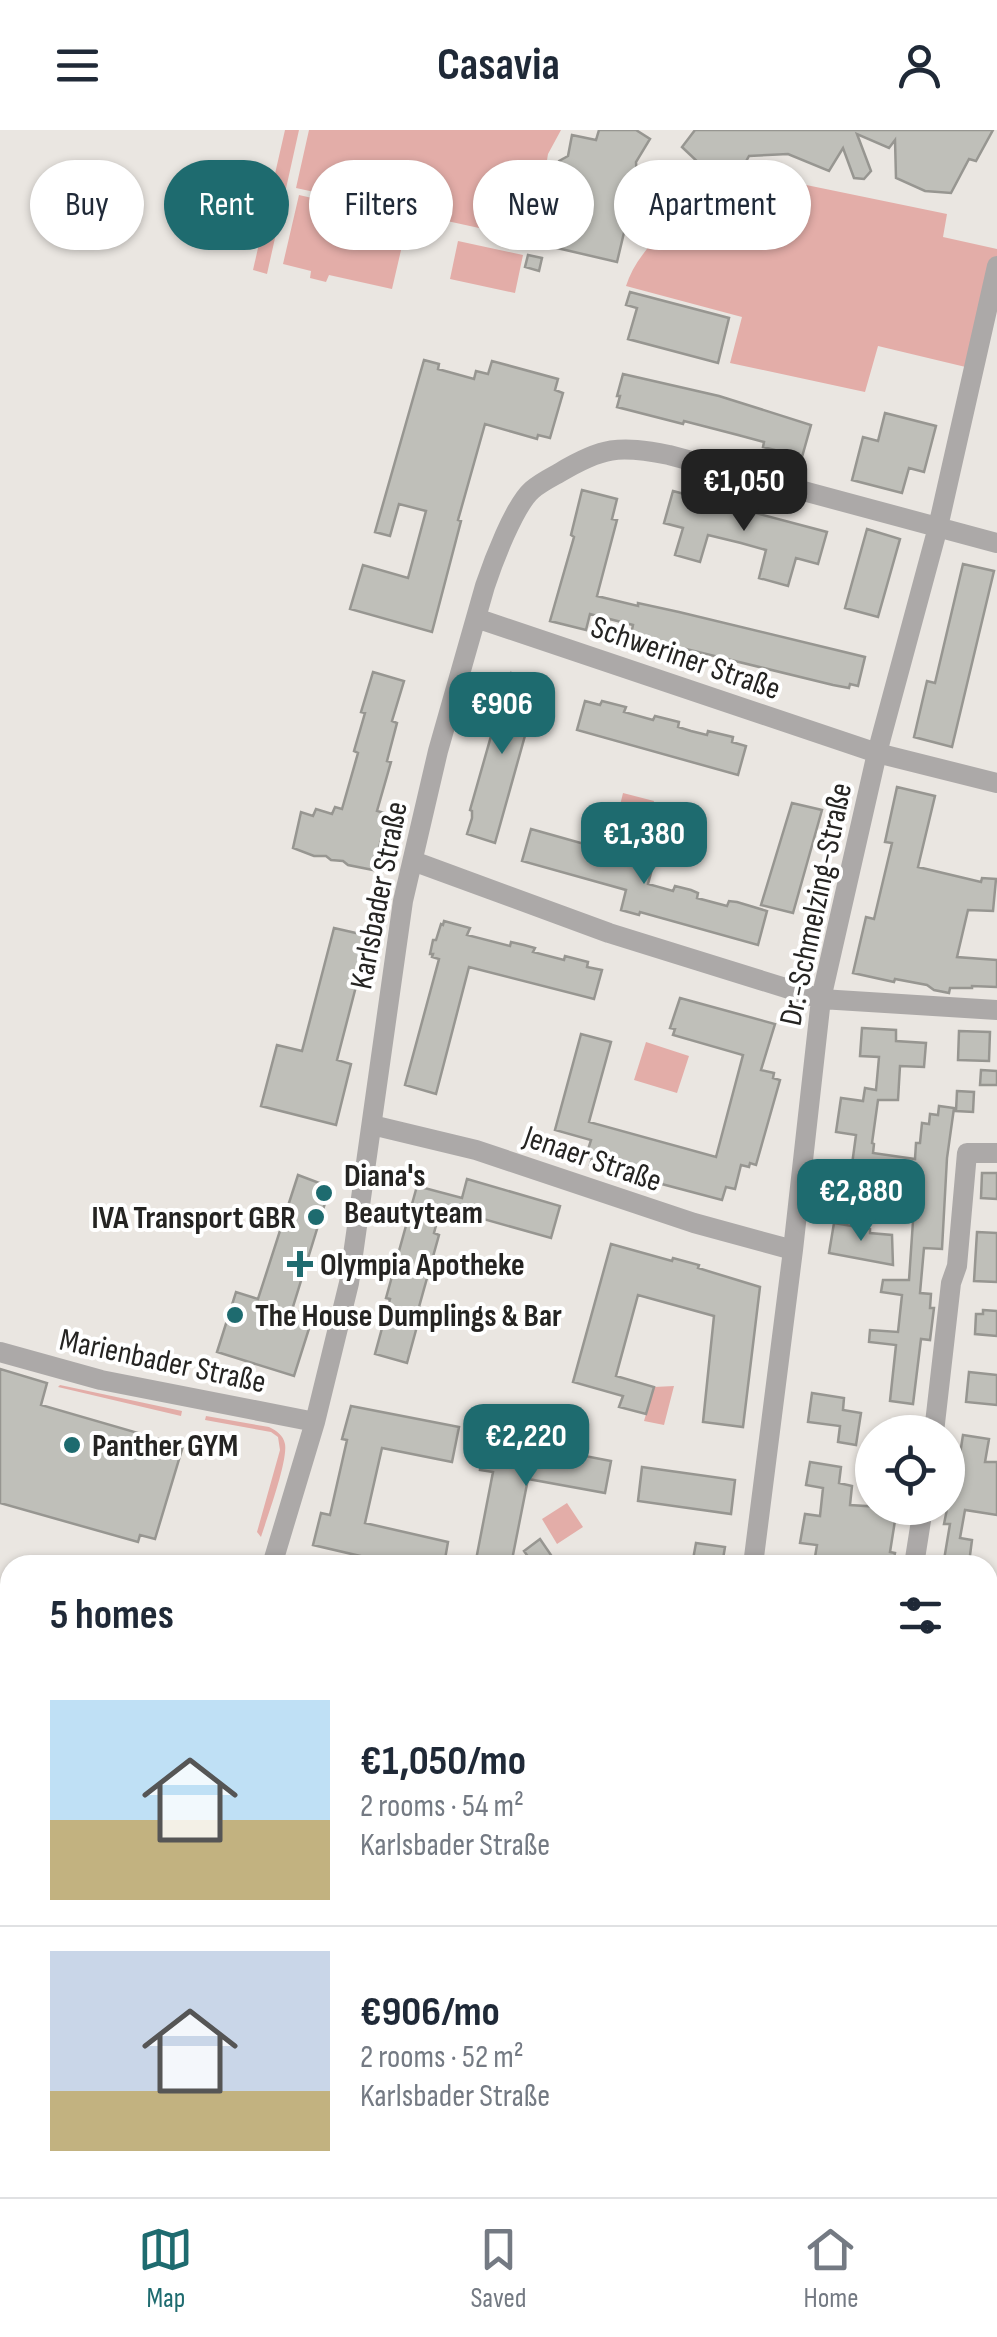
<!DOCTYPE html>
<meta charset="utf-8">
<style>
body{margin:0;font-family:"Sofia Sans Condensed",sans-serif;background:#f2f2f3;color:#1f2937;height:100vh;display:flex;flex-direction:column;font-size:38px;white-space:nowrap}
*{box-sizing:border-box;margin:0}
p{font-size:32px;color:#747a83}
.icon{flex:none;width:55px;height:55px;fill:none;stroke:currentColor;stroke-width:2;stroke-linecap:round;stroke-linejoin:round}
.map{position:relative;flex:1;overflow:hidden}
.sheet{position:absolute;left:0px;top:1425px;width:998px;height:642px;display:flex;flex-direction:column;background:#fff;border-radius:30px 30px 0 0;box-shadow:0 2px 8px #0004}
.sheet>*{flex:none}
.hud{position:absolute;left:30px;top:30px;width:938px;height:90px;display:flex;gap:20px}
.tools{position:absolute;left:855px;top:1285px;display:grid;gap:20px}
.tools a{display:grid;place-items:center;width:110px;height:110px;border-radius:50%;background:#fff;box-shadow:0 2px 8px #0004;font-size:50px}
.price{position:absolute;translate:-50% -85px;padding:0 22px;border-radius:20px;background:#1e6b6f;color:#fff;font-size:32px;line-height:65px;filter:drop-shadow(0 2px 5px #0008)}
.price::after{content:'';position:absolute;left:50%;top:60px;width:30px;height:22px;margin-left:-15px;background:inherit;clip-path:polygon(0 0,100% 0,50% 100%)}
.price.active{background:#222;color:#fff}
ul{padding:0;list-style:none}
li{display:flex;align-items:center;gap:30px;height:250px;padding:0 50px}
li+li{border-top:2px solid #e0e1e3}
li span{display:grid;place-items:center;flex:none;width:280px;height:200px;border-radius:0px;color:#555}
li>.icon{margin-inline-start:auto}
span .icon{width:120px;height:120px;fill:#fffc;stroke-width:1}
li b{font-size:42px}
h2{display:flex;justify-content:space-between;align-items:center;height:120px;padding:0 50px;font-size:42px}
.pill{padding:0 35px;border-radius:45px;background:#fff;box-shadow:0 2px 8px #0004;font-size:35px;line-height:90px}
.pill.active{background:#1e6b6f;color:#fff}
header{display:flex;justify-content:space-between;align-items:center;height:130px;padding:0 50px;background:#fff;font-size:45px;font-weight:700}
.dock{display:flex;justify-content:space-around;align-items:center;height:140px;border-top:2px solid #e0e1e3;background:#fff;font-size:28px;color:#747a83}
.dock a{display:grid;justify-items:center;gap:5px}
.dock .active{color:#1e6b6f}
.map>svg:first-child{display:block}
.green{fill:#e3ada8}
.building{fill:#bfbfb9;stroke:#979691;stroke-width:2.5}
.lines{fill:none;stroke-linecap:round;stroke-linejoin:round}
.street{stroke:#aca9a8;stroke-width:20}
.secondary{stroke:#8f8b89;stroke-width:30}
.poi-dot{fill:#1e6b6f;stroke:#fff;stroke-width:4}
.labels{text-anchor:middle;stroke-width:8;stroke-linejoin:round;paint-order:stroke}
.street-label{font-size:32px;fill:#252422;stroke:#fff}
.poi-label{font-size:32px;font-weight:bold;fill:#252422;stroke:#fff;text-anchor:start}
</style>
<header><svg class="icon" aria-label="menu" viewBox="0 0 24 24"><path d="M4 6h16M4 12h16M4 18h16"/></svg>Casavia<svg class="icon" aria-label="person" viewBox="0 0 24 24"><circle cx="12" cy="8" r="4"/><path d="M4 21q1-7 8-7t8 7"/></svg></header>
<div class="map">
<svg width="997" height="2067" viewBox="0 0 997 2067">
<rect width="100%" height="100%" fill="#eae6e1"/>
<path class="green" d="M285,0h14l-32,144 -14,-4z
M309,0h252l-13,24 -14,86 -238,-52z
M759,48l23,2 165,34 -4,23 54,12v17l-23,103 -96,-23 -13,46 -135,-29 12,-46 -116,-31c15,-49 84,-97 133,-108z
M299,65l109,25 -16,69 -63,-14 -3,7 -16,-4 1,-7 -28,-7z
M458,111l65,14 -8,38 -65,-14z
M623,663l31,8 -7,30 17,6 -5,17 -48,-12z
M646,912l43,14 -12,37 -43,-13z
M60,1255l122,26 -1,5 -123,-29z
M674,1256l-10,39 -20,-4 10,-34z
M206,1286l63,11c8,4 14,8 16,17 3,17 -18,74 -24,93l-4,-5 23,-82 -2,-13 -7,-5 -66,-12z
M567,1373l16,24 -26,17 -15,-25z"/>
<path class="building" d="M599,0h37l14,9 -14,23 1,16 -20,84 -60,-14 2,-18 -14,-7 14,-62 9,-5 4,-21 24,5z
M695,0h298l-17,31 -7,-2 -18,34 -26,-2 -29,-13 -1,-38 -6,8 -32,-14 14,37 -7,8 -10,-1 -11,-30 -14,23 -41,-17 -39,2 -6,11 -36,20 -12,-17 5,-6 -18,-17z
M528,125l14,3 -3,13 -14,-4z
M630,162l99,26 -11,45 -90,-24 9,-31 -11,-3z
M424,230l15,4 -1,5 36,10 2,-8 12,3 4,-13 66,18 -3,11 8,3 -13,45 -12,-3 -1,4 -52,-15 -27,96 3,1 -29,111 -82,-23 13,-44 45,13 18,-67 -27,-7 -9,32 -15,-4z
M623,244l96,22 92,29 -9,32 -39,-10 1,-5 -26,-7 -54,-14 -1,3 -66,-17 3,-11h-3z
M885,283l51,13 -12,46 -15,-4 -7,25 -50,-13 11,-43 15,4z
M582,360l35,9 -5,20 5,1 -20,76 41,10v-3l41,9 186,45 -7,29 -8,-2 -1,4 -16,-3 -184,-45 -3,9 -17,-4 4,-20 -43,-11 -4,16 -36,-9 24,-84 -3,-2z
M673,361l154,41 -9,32 -22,-6 -8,28 -29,-8 7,-28 -25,-7 -33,-8 -8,27 -25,-7 8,-27 -19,-5z
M867,399l33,10 -22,78 -33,-9z
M963,434l31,7 -42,176 -38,-10 13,-56 8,2z
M373,542l31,9 -12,40 5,2 -10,38 4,1 -14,49 11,3 -15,56 -25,-5 -5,-4 -12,-1 -5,-4h-12l-21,-8 8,-36 12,4 3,-7 16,5 3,-7 7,2 16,-56 -4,-2 11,-38 -4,-1z
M511,543l29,9 -45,161 -28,-9 5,-16v-7l-2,-1 37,-130 1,1z
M585,571l15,4 2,-4 24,6 -2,5 29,8 2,-4 24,6 -1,5 13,4 16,4 1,-4 25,6 -1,5 14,4 -8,29 -161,-45z
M897,657l38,9 -17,71 63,15 1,-4 14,1 -3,32 -25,-1 -11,47 40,3v27l-25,-1v2h-22l-1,5 -15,-3 -7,-5 -32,-6 -1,3 -41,-9 13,-56 8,2 18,-76 -7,-1z
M792,673l30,7 -29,103 -32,-8z
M531,699l103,29 2,-5 19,5 -7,26 25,7 2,-5 16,4 7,3 -1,5 30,8 2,-5 8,1 30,9 -9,34 -118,-33 -1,3 -18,-5 5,-20 -104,-29z
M444,791l26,7 -3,7 43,11 1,-4 13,3 11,3 -2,4 31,8 1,-4 23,6 -1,5 15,3 -8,29 -125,-32 -33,127 -31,-9 34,-126 -7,-2 1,-3h-3l3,-14h3l5,-16 2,1z
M334,798l35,8 -32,124 14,4 -15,61 -75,-19 16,-61 25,6z
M680,868l95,26 -14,46 13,3 -1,5 7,2 -24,85 -6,-2 -1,4 -8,-2 -6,24 -9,-2 -4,13 -132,-35 2,-7 -6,-2 5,-16 -36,-10 26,-96 30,8 -22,80 127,35 27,-102 -70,-20 2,-6 -5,-1z
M862,898l34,2v11l30,2 -2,24 -24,-1 -2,34h-20l-6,43 2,1 -1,9 42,6 1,-16h4l2,-20 7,1 1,-10 8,1 1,-9 15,2 -7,50 -5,91 -18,-1 -4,45 11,1 -1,14h4l-4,32 -9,-1 -8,65 -23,-3 6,-56 -27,-3 1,-12 28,2 4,-37 -21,-3 2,-12h26l7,-103 -28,-1 -1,22 -18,-3v4l-35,-4 5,-25 12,2 5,-37 -20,-3 5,-34 22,3 2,-13 11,2 3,-33 -19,-1z
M959,901l31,1 -1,29 -31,-1z
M981,940l16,1v14h-17z
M957,961l17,1 -1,20 -17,-1z
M982,1043h15v26l-16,-1z
M298,1045l32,12 -38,123 21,6 -19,60 -77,-24 19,-60 22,7z
M467,1049l93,27 -9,32 -110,-31 -7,26 5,2 -20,72 3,1 -15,55 -32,-9 15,-55 -4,-1 31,-112 45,12z
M834,1093l36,6v4l22,2 1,30 -64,-12z
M977,1102l20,1v49l-23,-1z
M611,1114l61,17 1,-3 26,7 -1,3 62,19 -17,140 -40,-5 11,-106 -76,-21 -22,81 38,11 -8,27 -27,-7 4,-11 -50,-14z
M983,1180l14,1v25l-22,-2 1,-20h7z
M0,1239l47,14 -6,22 142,41 -28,93 -15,-4 -2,7 -138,-39z
M969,1242l28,3v30l-31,-3z
M812,1263l32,5 -1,12 18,3 -5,32 -18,-3 2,-16 -32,-4z
M351,1276l108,21 -7,35 -70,-14 -17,75 83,19 -4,23h-59l1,-3 -73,-17 8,-32 9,2 17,-75 -5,-1z
M963,1305l26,4 -4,23h12v53l-32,-5 -5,28 12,2 -3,23 -25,-3 6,-36h-6l9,-45 3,1z
M486,1307l125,24 -6,32 -77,-14 -17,86h-36l18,-93 -13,-2z
M810,1332l31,5 -2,16 13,3 -2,19 47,3 -7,44 5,1 -2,12h-29l-49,-8 2,-12 -17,-2 5,-29 15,2 3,-28 -17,-3z
M642,1337l93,13 -4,34 -93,-13z
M540,1409l11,16 -17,10 -10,-14z
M696,1413l29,4 -3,18h-30z"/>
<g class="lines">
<path class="street" d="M476,488l401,135 120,30
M413,731l196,72 212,66 176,11
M372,995l104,25 218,73 99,27
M0,1222l101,28 214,42
M934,1302l17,-149 6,-17 10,-113h30
M272,1435l43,-143 34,-139 54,-382 35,-150 47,-165c8,-24 29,-80 47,-96 8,-7 18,-12 27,-17 43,-26 60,-28 110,-18l328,88
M753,1435l40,-315 28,-251 56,-246 61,-226 59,-261
M914,1435l9,-57
M988,2013h9
M329,2058l32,9
M87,2067l3,-9
M620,2067l1,-9"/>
<path class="secondary" d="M0,1561l10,6
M988,1730l9,-1"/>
</g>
<g class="poi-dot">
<circle cx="324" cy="1063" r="10"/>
<circle cx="316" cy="1087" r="10"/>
<path d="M295 1119h10v10h10v10h-10v10h-10v-10h-10v-10h10z"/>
<circle cx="235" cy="1185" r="10"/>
<circle cx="72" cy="1315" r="10"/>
</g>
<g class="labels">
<g class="street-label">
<text transform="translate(686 527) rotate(19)" y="11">Schweriner Straße</text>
<text transform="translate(378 765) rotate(-79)" y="11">Karlsbader Straße</text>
<text transform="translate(815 774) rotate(-78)" y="11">Dr.-Schmelzing-Straße</text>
<text transform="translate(593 1028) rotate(19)" y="11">Jenaer Straße</text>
<text transform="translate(163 1230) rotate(12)" y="11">Marienbader Straße</text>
</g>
<g class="poi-label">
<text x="344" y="1056">Diana's<tspan x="344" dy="37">Beautyteam</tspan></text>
<text x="296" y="1098" text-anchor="end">IVA Transport GBR</text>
<text x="320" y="1145">Olympia Apotheke</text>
<text x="255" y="1196">The House Dumplings &amp; Bar</text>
<text x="92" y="1326">Panther GYM</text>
</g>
</g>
</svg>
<div class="tools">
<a><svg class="icon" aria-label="locate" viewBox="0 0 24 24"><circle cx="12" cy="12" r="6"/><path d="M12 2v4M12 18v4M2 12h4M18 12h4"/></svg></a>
</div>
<b class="price active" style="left:744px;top:404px">€1,050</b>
<b class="price" style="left:502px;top:627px">€906</b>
<b class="price" style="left:644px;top:757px">€1,380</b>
<b class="price" style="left:861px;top:1114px">€2,880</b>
<b class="price" style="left:526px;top:1359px">€2,220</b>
<div class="hud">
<a class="pill">Buy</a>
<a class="pill active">Rent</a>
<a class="pill">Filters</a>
<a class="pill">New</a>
<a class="pill">Apartment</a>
</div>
<section class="sheet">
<h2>5 homes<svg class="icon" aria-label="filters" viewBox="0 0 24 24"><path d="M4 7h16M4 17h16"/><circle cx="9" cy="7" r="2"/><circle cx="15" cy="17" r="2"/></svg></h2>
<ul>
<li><span style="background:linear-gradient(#bfe0f5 60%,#c2b280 0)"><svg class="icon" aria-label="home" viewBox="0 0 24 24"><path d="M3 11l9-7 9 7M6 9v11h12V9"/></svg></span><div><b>€1,050/mo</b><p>2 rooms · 54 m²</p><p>Karlsbader Straße</p></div></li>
<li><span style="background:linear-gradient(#c9d6e8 70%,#c2b280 0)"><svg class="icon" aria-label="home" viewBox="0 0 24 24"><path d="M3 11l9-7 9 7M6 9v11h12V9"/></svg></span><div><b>€906/mo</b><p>2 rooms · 52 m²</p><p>Karlsbader Straße</p></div></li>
</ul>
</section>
</div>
<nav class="dock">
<a class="active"><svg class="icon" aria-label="map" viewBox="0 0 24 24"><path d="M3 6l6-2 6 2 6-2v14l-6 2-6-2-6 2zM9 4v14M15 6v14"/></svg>Map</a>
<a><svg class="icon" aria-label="saved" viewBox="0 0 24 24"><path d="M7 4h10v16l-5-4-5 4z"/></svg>Saved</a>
<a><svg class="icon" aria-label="home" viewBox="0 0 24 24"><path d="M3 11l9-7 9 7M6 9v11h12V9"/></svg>Home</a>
</nav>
